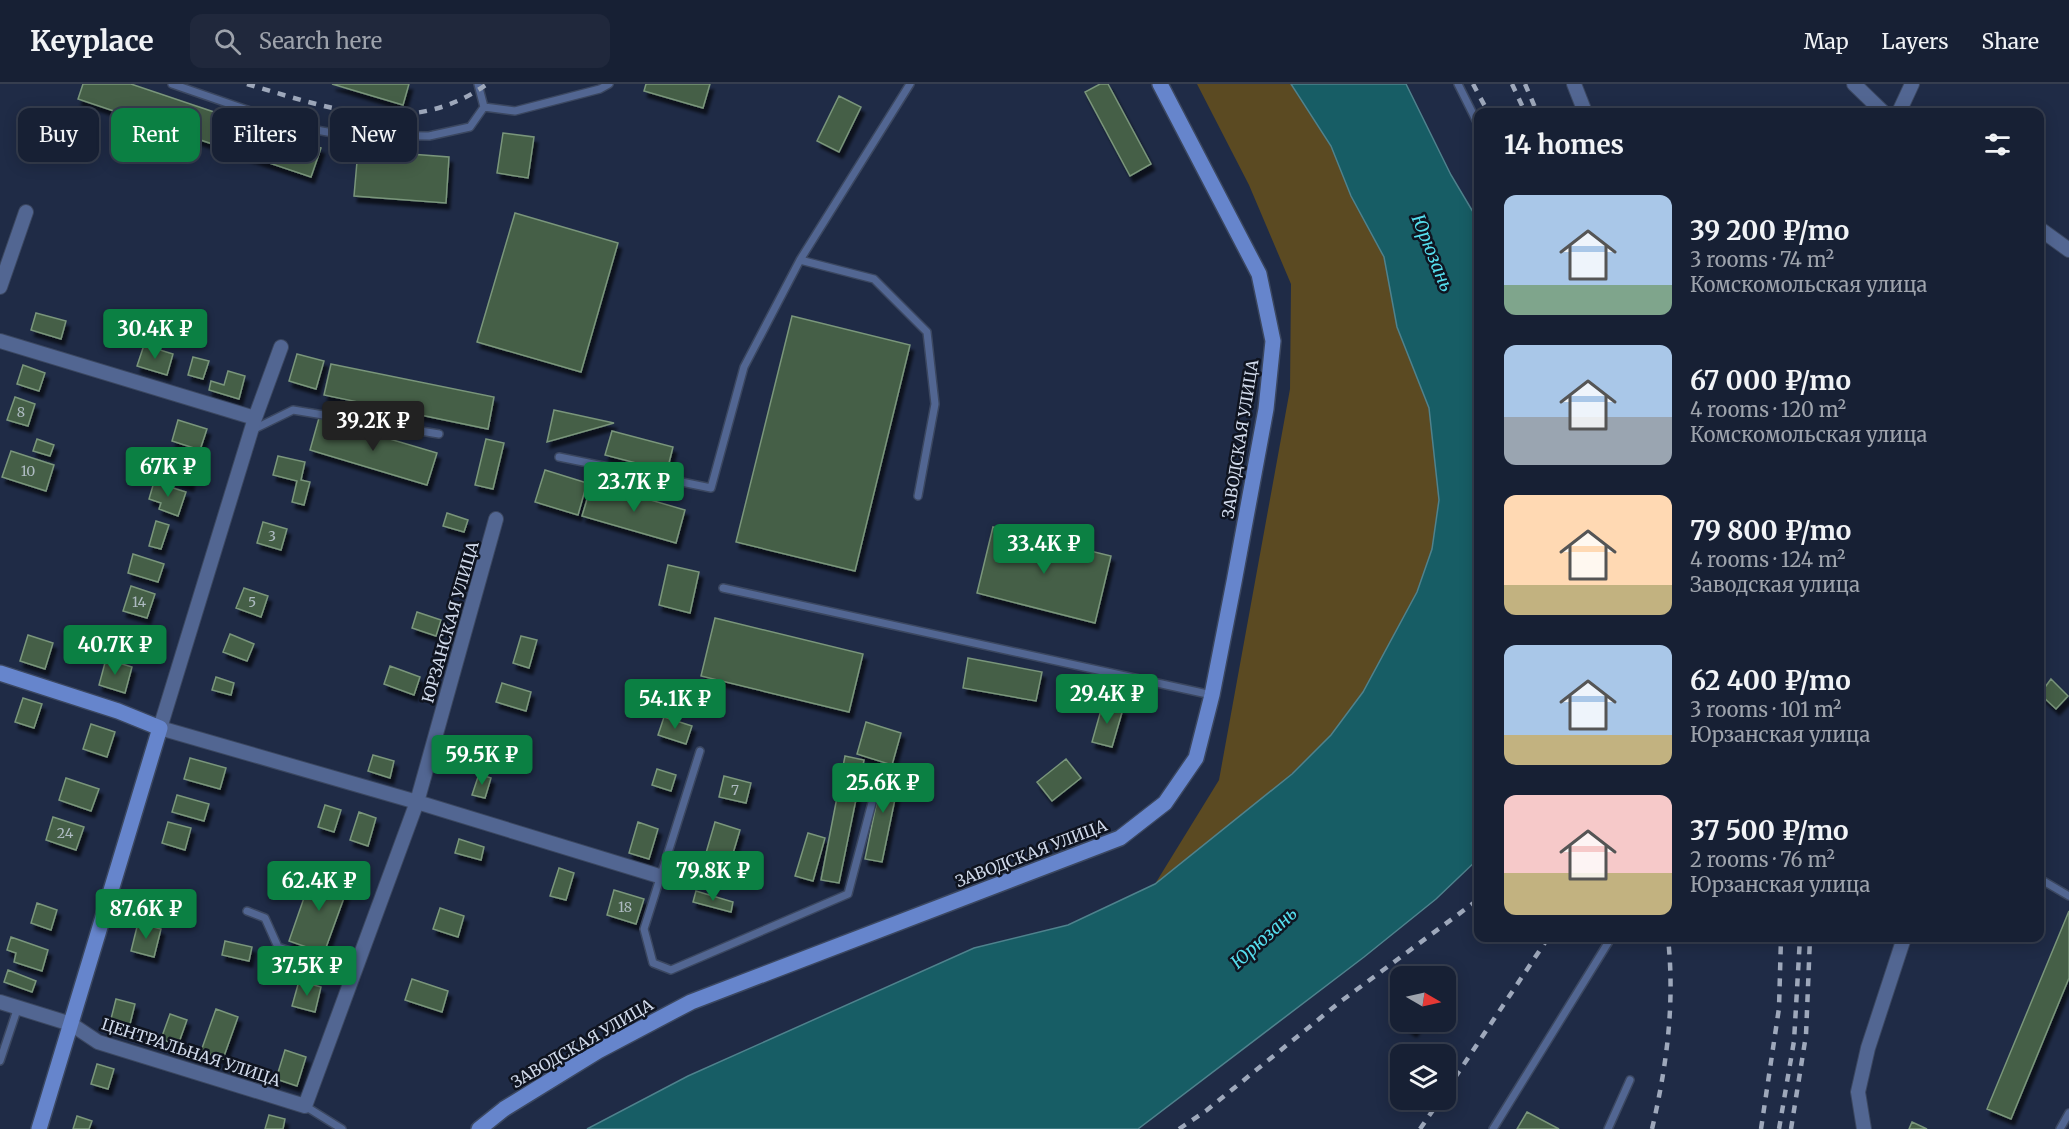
<!DOCTYPE html>
<meta charset="utf-8">
<style>
body{margin:0;font-family:Merriweather,serif;background:#20283c;color:#f1f3f6;height:100vh;display:flex;flex-direction:column;font-size:22px;white-space:nowrap}
*{box-sizing:border-box;margin:0}
p{font-size:20px;color:#9ea3ac}
.icon{flex:none;width:33px;height:33px;fill:none;stroke:currentColor;stroke-width:2;stroke-linecap:round;stroke-linejoin:round}
.map{position:relative;flex:1;overflow:hidden}
.sheet{position:absolute;left:1474px;top:24px;width:570px;height:834px;display:flex;flex-direction:column;background:#172034;border-radius:12px;box-shadow:0 3px 15px #0003,0 0 0 2px #363e4f}
.sheet>*{flex:none}
.top-card{position:absolute;left:18px;top:24px;width:570px;height:54px;display:flex;gap:12px}
.needle{width:39px;rotate:99deg}
.buttons{position:absolute;left:1390px;top:882px;display:grid;gap:12px}
.buttons a{display:grid;place-items:center;width:66px;height:66px;border-radius:12px;background:#172034;box-shadow:0 3px 15px #0003,0 0 0 2px #363e4f;font-size:30px}
.price{position:absolute;translate:-50% -51px;padding:0 14px;border-radius:6px;background:#0b8043;color:#fff;font-size:20px;line-height:39px;filter:drop-shadow(0 2px 3px #0008)}
.price::after{content:'';position:absolute;left:50%;top:36px;width:18px;height:14px;margin-left:-9px;background:inherit;clip-path:polygon(0 0,100% 0,50% 100%)}
.price.current{background:#222;color:#fff}
ul{padding:0;list-style:none}
li{display:flex;align-items:center;gap:18px;height:150px;padding:0 30px}
li span{display:grid;place-items:center;flex:none;width:168px;height:120px;border-radius:12px;color:#555}
li>.icon{margin-inline-start:auto}
span .icon{width:72px;height:72px;fill:#fffc;stroke-width:1}
li b{font-size:26px}
h2{display:flex;justify-content:space-between;align-items:center;height:72px;padding:0 30px;font-size:26px}
.pill{padding:0 21px;border-radius:12px;background:#172034;box-shadow:0 3px 15px #0003,0 0 0 2px #363e4f;font-size:21px;line-height:54px}
.pill.current{background:#0b8043;color:#fff}
header{display:flex;align-items:center;gap:36px;box-sizing:border-box;height:84px;padding:0 30px;background:#172034;border-bottom:2px solid #363e4f}
header strong{font-size:28px}
nav{display:flex;gap:33px;margin-inline-start:auto;font-size:21px}
.search{width:420px;height:54px;background:#20283c;display:flex;align-items:center;gap:15px;box-sizing:border-box;padding:0 21px;border-radius:12px;color:#9ea3ac;font-size:22px}
.map>svg:first-child{display:block}
.green{fill:#5b4a22}
.water{fill:#175d65;stroke:#4f828d;stroke-width:1.5}
.building{fill:#455f46;stroke:#7a967b;stroke-width:1.5;filter:url(#shadow)}
.lines{fill:none;stroke-linecap:round;stroke-linejoin:round}
.lane-casing{stroke:#3b4760;stroke-width:10}
.street-casing{stroke:#3b4760;stroke-width:16}
.secondary-casing{stroke:#3b4760;stroke-width:18}
.lane{stroke:#526692;stroke-width:7}
.street{stroke:#526692;stroke-width:14}
.secondary{stroke:#6685cc;stroke-width:15}
.rail{stroke:#9ea8bb;stroke-width:4.5;stroke-dasharray:8 8;stroke-linecap:butt}
.labels{text-anchor:middle;stroke-width:5;stroke-linejoin:round;paint-order:stroke}
.number-label{font-size:14px;fill:#aebbc2}
.street-label{font-size:16px;fill:#d1daeb;stroke:#0f1420}
.water-label{font-size:18px;font-style:italic;fill:#55deee;stroke:#0f1420}
</style>
<header>
<strong>Keyplace</strong>
<div class="search"><svg class="icon" aria-label="search" viewBox="0 0 24 24"><circle cx="10" cy="10" r="6"/><path d="M15 15l6 6"/></svg>Search here</div>
<nav><a>Map</a><a>Layers</a><a>Share</a></nav>
</header>
<div class="map">
<svg width="2069" height="1045" viewBox="0 0 2069 1045">
<defs>
<filter id="shadow"><feDropShadow dx="3.5" dy="6" stdDeviation="1.5" flood-color="#0009"/></filter>
</defs>
<rect width="100%" height="100%" fill="#1f2b46"/>
<path class="green" d="M1197,0h94l40,62 20,50 33,61 13,70 32,81 10,92 -7,49 -15,43 -24,46 -30,54 -32,43 -45,44 -131,105 64,-104 71,-391 1,-105 -42,-99z"/>
<path class="water" d="M1291,0h115l45,91 28,47v636l-43,41 -72,58 -226,172h-551l101,-53 286,-128 94,-23 87,-41 137,-110 39,-39 32,-43 54,-100 15,-43 7,-49 -10,-92 -32,-81 -13,-70 -33,-61 -20,-50z"/>
<path class="building" d="M83,0h48l190,64 -10,29 -233,-78z
M332,0h77l-6,21z
M646,0h64l-7,24 -59,-17z
M1100,0h8l43,80 -21,12 -45,-84z
M839,12l22,11 -22,45 -22,-11z
M503,49l31,4 -6,41 -31,-5z
M358,66l91,7 -3,46 -92,-7z
M515,129l103,30 -37,129 -104,-30z
M36,229l30,8 -5,18 -30,-9z
M792,232l118,29 -55,226 -119,-29z
M144,261l29,9 -6,21 -30,-9z
M297,270l27,7 -8,28 -27,-8z
M193,273l16,4 -6,18 -15,-4z
M331,280l163,33 -6,32 -164,-34z
M23,281l22,8 -6,18 -22,-7z
M228,287l17,5 -6,23 -30,-9 2,-9 13,4z
M15,313l20,7 -7,22 -21,-6z
M554,326l60,13 -67,19z
M319,334l118,35 -10,32 -117,-35z
M178,336l29,9 -7,21 -28,-9z
M612,347l61,16 -6,24 -62,-16z
M37,355l17,6 -4,11 -17,-5z
M486,355l18,4 -11,46 -18,-4z
M11,367l43,14 -8,26 -44,-14z
M278,372l27,6 -4,18 9,2 -6,23 -12,-3 5,-21 -24,-6z
M158,377l35,8 -3,16 -36,-9z
M545,386l42,13 -9,32 -43,-13z
M154,398l32,10 -8,24 -19,-7 2,-6 -12,-4z
M592,399l93,27 -9,33 -94,-27z
M447,429l21,7 -4,12 -21,-6z
M156,437l13,4 -8,24 -12,-3z
M263,438l24,7 -6,21 -24,-7z
M993,443l118,29 -16,67 -118,-30z
M133,470l31,10 -6,18 -30,-9z
M668,481l31,7 -9,41 -31,-8z
M131,502l24,8 -8,24 -24,-7z
M244,504l24,8 -7,21 -25,-9z
M417,528l24,8 -5,16 -24,-8z
M715,534l148,36 -14,58 -148,-36z
M230,550l24,10 -7,17 -24,-9z
M28,551l25,8 -8,26 -25,-8z
M521,552l16,4 -8,28 -16,-5z
M968,574l74,14 -6,29 -73,-13z
M106,575l26,8 -7,26 -26,-8z
M390,582l30,11 -6,18 -30,-11z
M216,593l18,6 -3,12 -19,-5z
M2051,595l17,17 -12,13 -16,-15z
M502,599l29,9 -5,19 -30,-9z
M23,614l19,6 -8,24 -19,-6z
M1103,619l20,6 -11,38 -20,-5z
M664,633l28,9 -6,18 -28,-9z
M866,638l35,11 -9,32 -35,-11z
M91,640l24,8 -8,25 -24,-8z
M373,671l21,6 -4,17 -22,-7z
M845,672l19,4 -25,123 -18,-3z
M190,674l36,10 -6,21 -36,-10z
M1066,675l15,19 -29,23 -15,-19z
M884,682l17,4 -19,92 -17,-3z
M657,685l19,6 -5,16 -19,-6z
M479,690l12,4 -6,20 -13,-3z
M724,692l27,7 -5,20 -27,-6z
M66,694l33,11 -8,22 -32,-11z
M177,711l32,9 -5,17 -32,-9z
M325,721l16,5 -7,22 -16,-5z
M359,728l17,6 -8,28 -18,-6z
M53,733l31,10 -8,23 -30,-10z
M168,738l23,6 -6,22 -23,-7z
M638,738l20,7 -9,30 -20,-6z
M715,738l25,8 -9,30 -25,-7z
M808,749l17,5 -12,43 -18,-5z
M459,755l25,8 -3,13 -26,-7z
M559,784l15,5 -8,27 -16,-4z
M313,788l36,12 -25,69 -35,-12z
M614,806l30,9 -8,25 -29,-9z
M696,807l37,11 -2,10 -38,-10z
M37,819l20,7 -6,20 -20,-7z
M440,824l24,8 -6,21 -25,-8z
M2069,827v67l-58,141 -24,-10z
M138,839l23,6 -7,28 -23,-6z
M11,853l37,13 -6,21 -28,-9 2,-9 -9,-3z
M225,857l27,6 -3,14 -27,-6z
M8,886l28,11 -4,11 -28,-10z
M412,895l36,12 -6,21 -37,-12z
M299,897l22,6 -6,25 -23,-6z
M116,915l19,5 -6,24 -19,-5z
M216,925l22,8 -15,42 -22,-8z
M170,930l17,6 -9,25 -17,-6z
M1401,934v4h19l-7,9 -14,-10z
M285,966l21,7 -9,29 -21,-7z
M97,980l17,5 -6,20 -17,-5z
M1527,1028l32,17h-42z
M269,1031l16,4 -2,10h-18z
M77,1032l15,5 -3,8h-16z
M1912,1038l15,7h-18z"/>
<g class="lines">
<g class="lane-casing">
<path id="lane" d="M172,0l122,42 50,9 85,1 41,-9 14,-20 -6,-23
M1458,0l21,42
M484,23l31,4 85,-22 9,-5
M800,176l74,19 53,53 8,72 -17,92
M252,346l41,-20 146,24
M559,373l152,31 33,-121 56,-107 110,-176
M723,504l489,107
M700,667l-56,178 9,34 18,7 177,-76 31,-118
M2040,795l29,17
M247,827l18,7 13,29 76,25
M0,977l18,-54
M305,1022l37,23
M1493,1045l118,-191
M1608,1045l22,-49
M2060,1045l9,-16"/>
</g>
<g class="street-casing">
<path id="street" d="M1574,0l11,28
M1854,0l29,28
M1899,28l13,-28
M2040,145l29,21
M0,203l26,-75
M0,257l255,77
M281,263l-26,71 -95,310 257,74 242,74
M0,918l71,22 27,18 207,64 112,-304 79,-283
M1864,1045l-6,-37 10,-44 36,-110"/>
</g>
<g class="secondary-casing">
<path id="secondary" d="M0,589l118,38 42,17 -121,401
M479,1045l25,-20 94,-58 93,-49 429,-164 45,-35 31,-45 16,-63 22,-113 32,-173 7,-68 -14,-67 -99,-190"/>
</g>
<use href="#lane" class="lane"/>
<use href="#street" class="street"/>
<use href="#secondary" class="secondary"/>
<path class="rail" d="M247,0c81,24 163,55 240,0
M1473,0l15,28
M1512,0l13,28
M1525,0l12,28
M1446,1007l102,-153
M1179,1045l28,-19 133,-108 139,-103
M1420,1045l20,-29
M1652,1045c15,-64 23,-126 16,-191
M1761,1045l18,-121 2,-70
M1779,1045l15,-88 6,-103
M1791,1045l15,-94 4,-97"/>
</g>
<g class="labels">
<g class="number-label">
<text x="21" y="333">8</text>
<text x="28" y="392">10</text>
<text x="272" y="457">3</text>
<text x="139" y="523">14</text>
<text x="252" y="523">5</text>
<text x="735" y="711">7</text>
<text x="65" y="754">24</text>
<text x="625" y="828">18</text>
</g>
<g class="street-label">
<text transform="translate(1240 355) rotate(-81)" y="6">ЗАВОДСКАЯ УЛИЦА</text>
<text transform="translate(450 538) rotate(-74)" y="6">ЮРЗАНСКАЯ УЛИЦА</text>
<text transform="translate(1031 769) rotate(-21)" y="6">ЗАВОДСКАЯ УЛИЦА</text>
<text transform="translate(582 959) rotate(-30)" y="6">ЗАВОДСКАЯ УЛИЦА</text>
<text transform="translate(191 968) rotate(18)" y="6">ЦЕНТРАЛЬНАЯ УЛИЦА</text>
</g>
<g class="water-label">
<text transform="translate(1432 169) rotate(68)" y="6">Юрюзань</text>
<text transform="translate(1264 854) rotate(-42)" y="6">Юрюзань</text>
</g>
</g>
</svg>
<div class="buttons">
<a><svg class="needle" viewBox="-14 -14 28 28"><path d="M0-13l5 13h-10z" fill="#e53935"/><path d="M0 13l5-13h-10z" fill="#9ea3ac"/></svg></a>
<a><svg class="icon" aria-label="layers" viewBox="0 0 24 24"><path d="M12 4l9 5-9 5-9-5zM3 14l9 5 9-5"/></svg></a>
</div>
<b class="price" style="left:155px;top:276px">30.4K ₽</b>
<b class="price current" style="left:373px;top:368px">39.2K ₽</b>
<b class="price" style="left:168px;top:414px">67K ₽</b>
<b class="price" style="left:634px;top:429px">23.7K ₽</b>
<b class="price" style="left:1044px;top:491px">33.4K ₽</b>
<b class="price" style="left:115px;top:592px">40.7K ₽</b>
<b class="price" style="left:1107px;top:641px">29.4K ₽</b>
<b class="price" style="left:675px;top:646px">54.1K ₽</b>
<b class="price" style="left:482px;top:702px">59.5K ₽</b>
<b class="price" style="left:883px;top:730px">25.6K ₽</b>
<b class="price" style="left:713px;top:818px">79.8K ₽</b>
<b class="price" style="left:319px;top:828px">62.4K ₽</b>
<b class="price" style="left:146px;top:856px">87.6K ₽</b>
<b class="price" style="left:307px;top:913px">37.5K ₽</b>
<div class="top-card">
<a class="pill">Buy</a>
<a class="pill current">Rent</a>
<a class="pill">Filters</a>
<a class="pill">New</a>
</div>
<section class="sheet">
<h2>14 homes<svg class="icon" aria-label="filters" viewBox="0 0 24 24"><path d="M4 7h16M4 17h16"/><circle cx="9" cy="7" r="2"/><circle cx="15" cy="17" r="2"/></svg></h2>
<ul>
<li><span style="background:linear-gradient(#a9c7e8 75%,#7fa58c 0)"><svg class="icon" aria-label="home" viewBox="0 0 24 24"><path d="M3 11l9-7 9 7M6 9v11h12V9"/></svg></span><div><b>39 200 ₽/mo</b><p>3 rooms · 74 m²</p><p>Комскомольская улица</p></div></li>
<li><span style="background:linear-gradient(#a9c7e8 60%,#9aa5b1 0)"><svg class="icon" aria-label="home" viewBox="0 0 24 24"><path d="M3 11l9-7 9 7M6 9v11h12V9"/></svg></span><div><b>67 000 ₽/mo</b><p>4 rooms · 120 m²</p><p>Комскомольская улица</p></div></li>
<li><span style="background:linear-gradient(#ffd9b3 75%,#c2b280 0)"><svg class="icon" aria-label="home" viewBox="0 0 24 24"><path d="M3 11l9-7 9 7M6 9v11h12V9"/></svg></span><div><b>79 800 ₽/mo</b><p>4 rooms · 124 m²</p><p>Заводская улица</p></div></li>
<li><span style="background:linear-gradient(#a9c7e8 75%,#c2b280 0)"><svg class="icon" aria-label="home" viewBox="0 0 24 24"><path d="M3 11l9-7 9 7M6 9v11h12V9"/></svg></span><div><b>62 400 ₽/mo</b><p>3 rooms · 101 m²</p><p>Юрзанская улица</p></div></li>
<li><span style="background:linear-gradient(#f6c9c9 65%,#c2b280 0)"><svg class="icon" aria-label="home" viewBox="0 0 24 24"><path d="M3 11l9-7 9 7M6 9v11h12V9"/></svg></span><div><b>37 500 ₽/mo</b><p>2 rooms · 76 m²</p><p>Юрзанская улица</p></div></li>
</ul>
</section>
</div>
